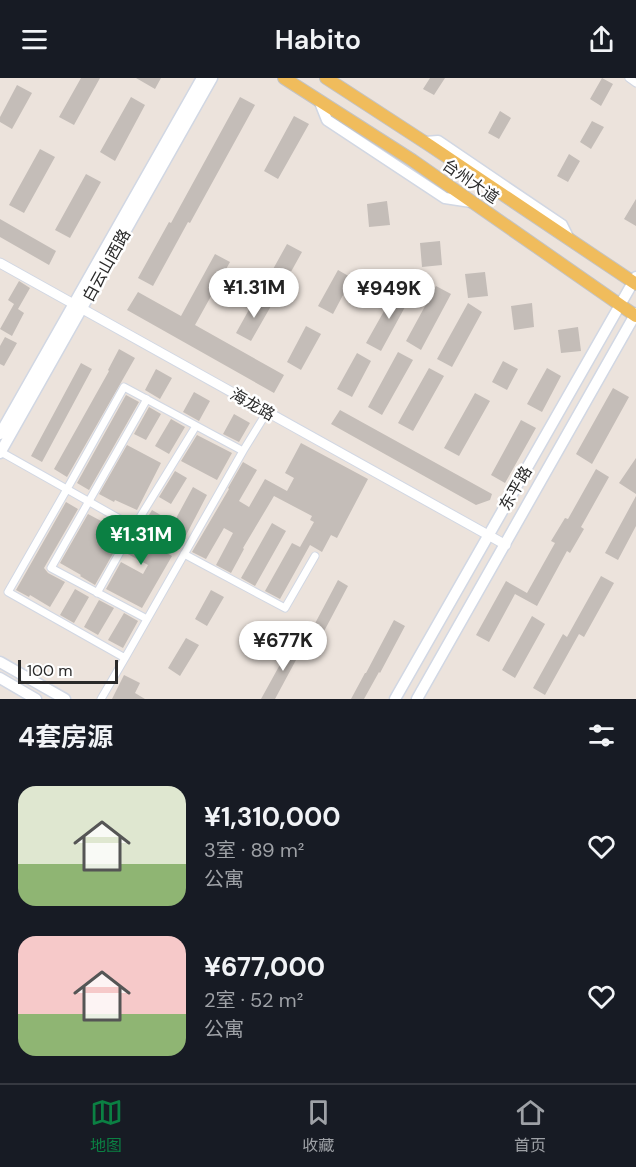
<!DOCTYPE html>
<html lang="zh">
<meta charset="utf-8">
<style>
body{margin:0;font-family:"DM Sans","Noto Sans SC",sans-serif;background:#242831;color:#f1f3f6;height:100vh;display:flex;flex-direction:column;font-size:22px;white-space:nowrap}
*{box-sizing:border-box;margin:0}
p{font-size:20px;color:#9ea1a6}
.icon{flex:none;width:33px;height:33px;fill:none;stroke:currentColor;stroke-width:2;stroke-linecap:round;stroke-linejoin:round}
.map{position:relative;height:621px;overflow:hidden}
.drawer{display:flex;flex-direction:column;background:#171b24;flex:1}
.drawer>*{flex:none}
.scale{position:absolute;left:18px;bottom:15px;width:100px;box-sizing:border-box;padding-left:6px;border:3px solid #2a2a2a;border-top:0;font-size:16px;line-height:21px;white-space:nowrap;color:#2a2a2a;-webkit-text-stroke:4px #fff;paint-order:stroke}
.price{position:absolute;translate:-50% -51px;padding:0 14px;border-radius:21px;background:#fff;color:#222;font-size:20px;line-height:39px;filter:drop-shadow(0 2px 3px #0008)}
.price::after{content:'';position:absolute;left:50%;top:36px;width:18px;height:14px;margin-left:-9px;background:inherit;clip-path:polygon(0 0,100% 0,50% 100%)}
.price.current{background:#0b8043;color:#fff}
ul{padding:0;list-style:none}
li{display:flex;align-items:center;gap:18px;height:150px;padding:0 18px}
li span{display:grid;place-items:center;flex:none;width:168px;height:120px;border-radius:18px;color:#555}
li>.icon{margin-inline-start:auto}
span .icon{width:72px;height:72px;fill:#fffc;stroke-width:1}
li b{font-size:26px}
h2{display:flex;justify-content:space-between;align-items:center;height:72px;padding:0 18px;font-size:26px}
header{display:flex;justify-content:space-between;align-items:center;height:78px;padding:0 18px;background:#171b24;font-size:27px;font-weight:600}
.tabs{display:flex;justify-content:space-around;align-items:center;height:84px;border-top:2px solid #363941;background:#171b24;font-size:16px;color:#9ea1a6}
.tabs a{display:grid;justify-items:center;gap:3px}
.tabs .current{color:#0b8043}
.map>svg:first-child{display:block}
.building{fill:#c4bdb8}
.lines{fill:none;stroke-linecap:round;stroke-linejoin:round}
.minor-casing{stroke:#d1d7e3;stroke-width:9}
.tertiary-casing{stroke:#d1d7e3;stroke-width:11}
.secondary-casing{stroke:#d1d7e3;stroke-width:13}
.primary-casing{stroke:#c3c3c3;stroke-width:14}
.minor{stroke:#fff;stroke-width:7}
.tertiary{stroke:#fff;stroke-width:9}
.secondary{stroke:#fff;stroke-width:10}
.primary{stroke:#f0bc5c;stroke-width:12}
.labels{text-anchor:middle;stroke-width:5;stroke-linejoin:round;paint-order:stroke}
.street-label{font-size:16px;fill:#2a2a2a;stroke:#fff}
</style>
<header><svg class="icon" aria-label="menu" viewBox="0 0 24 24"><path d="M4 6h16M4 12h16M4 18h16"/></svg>Habito<svg class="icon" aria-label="share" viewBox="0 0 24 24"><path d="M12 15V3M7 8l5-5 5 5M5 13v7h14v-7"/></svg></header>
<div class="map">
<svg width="636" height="621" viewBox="0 0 636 621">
<rect width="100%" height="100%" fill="#ece3dc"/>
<path class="building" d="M81,0h19l-26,47 -15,-8z
M136,0h25l-6,11z
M430,0h15l-11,17 -11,-6z
M602,0l11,6 -12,22 -11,-7z
M17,7l15,8 -20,36 -12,-7v-5z
M131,19l14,8 -30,56 -15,-9z
M240,19l15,8 -65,118 -2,-1 -35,64 -15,-8 31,-56 2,1z
M500,33l11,7 -12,21 -11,-6z
M294,38l15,8 -31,55 -14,-8z
M592,43l12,6 -13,22 -11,-7z
M40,71l15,8 -31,56 -15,-8z
M569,76l11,7 -12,21 -11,-6z
M86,96l15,8 -31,56 -15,-8z
M636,121v27l-12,-7z
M387,123l3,24 -21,2 -2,-23z
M0,141l56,32 -7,14 -49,-28z
M440,163l2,24 -20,2 -2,-24z
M287,166l15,8 -20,36 -15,-8z
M215,176l15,8 -35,63 89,50 -10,18 -147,-83 11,-18 43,24z
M338,192l14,8 -19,36 -15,-8z
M485,194l3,24 -20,2 -3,-24z
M19,203l11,7 -12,21 6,4 -12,23 -12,-7 14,-25 -6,-4z
M436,208l15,8 -30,56 -15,-9z
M397,210l14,8 -30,55 -15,-8z
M256,219l15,9 -20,35 -15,-8z
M468,225l14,9 -30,55 -15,-8z
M532,225l2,24 -20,3 -3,-24z
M306,248l15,8 -20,36 -14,-8z
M578,249l3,24 -20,2 -3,-23z
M5,259l12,6 -13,23 -4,-2v-18z
M119,271l16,9 -68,119 -13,-8 55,-98 -1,-1z
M398,274l15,8 -31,55 -14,-8z
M357,275l14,8 -19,36 -15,-8z
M503,283l15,8 -11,21 -15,-8z
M81,285l11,6 -50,93 -11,-6z
M429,290l15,8 -31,55 -15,-8z
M547,290l14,8 -19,36 -15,-8z
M156,291l16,9 -12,21 -15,-9z
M613,310l16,9 -37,67 -16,-10z
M194,314l16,9 -11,20 -16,-9z
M475,315l15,8 -31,55 -15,-8z
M126,317l13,7 -50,88 -12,-7z
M149,329l12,7 -15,26 -12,-6z
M340,332l152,84 -2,6 -14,5 -145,-81z
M234,336l16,9 -11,19 -16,-8z
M171,341l14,8 -16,27 -14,-8z
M521,342l15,8 -31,55 -14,-8z
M197,357l35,18 -15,27 -36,-19z
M301,365l67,36 -31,59 -6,-3 -9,17 -12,-7 -30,54 -15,-8 27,-48 8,4 14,-25 -4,-2 2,-4 -38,-20 -31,52 1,1 -13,24 -15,-8 17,-32 -9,-5 -18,31 -14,-7 37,-63 -1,-1 15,-26 14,8 -18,31 10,6 16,-28 22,12 7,-13 -9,-5z
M127,367l34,18 -24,47 -22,-10 -1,2 -15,-8z
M636,380v36l-17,-11z
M596,391l13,8 -28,50 3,2 -14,24 -3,-2 -30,55 -22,-12 -26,48 -13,-7 30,-54 21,12 28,-50 -4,-2 14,-23 3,1z
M175,393l12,7 -16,26 -12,-7z
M193,409l14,8 -25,48 -15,-8z
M636,418v30l-18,34 -13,-7z
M66,424l12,7 -34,59 4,5 17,9 -15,25 -20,-12 -1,2 -13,-7z
M152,432l12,7 -15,26 23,13 -30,52 -36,-19 15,-27 22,12 5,-9 -22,-12z
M88,436l15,8 -1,2 21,12 -28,49 -15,-9 1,-1 -21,-12z
M272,445l14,8 -31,55 -14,-8z
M601,498l13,7 -30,54 -5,-3 -34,61 -12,-7 30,-54 4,3z
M338,502l10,6 -27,51 -10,-6z
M75,511l14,8 -15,26 -14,-8z
M211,512l13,7 -17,29 -12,-7z
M99,522l15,8 -16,27 -14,-8z
M124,535l14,8 -15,27 -15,-8z
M532,538l13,8 -30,54 -13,-8z
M394,542l11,6 -25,47 -1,-1 -15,27h-13l14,-26h1z
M186,560l13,7 -19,31 -12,-8z
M293,563l10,6 -28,52h-14z
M124,597l16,8 -5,10 10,6h-33z"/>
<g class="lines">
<g class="minor-casing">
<path id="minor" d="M629,0l7,5
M1,374l133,75
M184,476l101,54 30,-52
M97,515l37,-66 62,-101
M147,541l-96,-51 96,-169
M125,580l118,-207 24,-39
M101,621l24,-41 -117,-66 59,-103 57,-102 119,64"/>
</g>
<g class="tertiary-casing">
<path id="tertiary" d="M0,185l506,282"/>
</g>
<g class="secondary-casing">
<path id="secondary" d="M319,22l8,20 118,78 26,4
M425,64l13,-1 124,84 7,14
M0,356l202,-356
M0,375l212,-375
M0,584l65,37
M0,600l36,21
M395,621l241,-422
M417,621l219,-386"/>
</g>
<g class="primary-casing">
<path id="primary" d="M284,0l128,82 224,156
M326,0l103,67 207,139"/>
</g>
<use href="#minor" class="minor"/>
<use href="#tertiary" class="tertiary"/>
<use href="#secondary" class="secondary"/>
<use href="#primary" class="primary"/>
</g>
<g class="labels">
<g class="street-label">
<text transform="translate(471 103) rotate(35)" y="6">台州大道</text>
<text transform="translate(106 187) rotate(-61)" y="6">白云山西路</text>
<text transform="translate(253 326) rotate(29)" y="6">海龙路</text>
<text transform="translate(515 410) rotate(-60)" y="6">东平路</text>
</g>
</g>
</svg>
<div class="scale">100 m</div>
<b class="price" style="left:254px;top:241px">¥1.31M</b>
<b class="price" style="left:389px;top:242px">¥949K</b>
<b class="price current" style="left:141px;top:488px">¥1.31M</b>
<b class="price" style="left:283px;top:594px">¥677K</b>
</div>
<section class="drawer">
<h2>4套房源<svg class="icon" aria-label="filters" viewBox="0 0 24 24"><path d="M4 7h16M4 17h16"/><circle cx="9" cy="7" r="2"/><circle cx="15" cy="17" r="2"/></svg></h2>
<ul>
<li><span style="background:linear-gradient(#dfe7d0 65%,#8fb573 0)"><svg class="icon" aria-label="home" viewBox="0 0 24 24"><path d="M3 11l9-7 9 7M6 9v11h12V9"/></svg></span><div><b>¥1,310,000</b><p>3室 · 89 m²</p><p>公寓</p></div><svg class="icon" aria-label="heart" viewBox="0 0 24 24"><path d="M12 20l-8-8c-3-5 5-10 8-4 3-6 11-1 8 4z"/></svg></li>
<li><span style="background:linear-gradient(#f6c9c9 65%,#8fb573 0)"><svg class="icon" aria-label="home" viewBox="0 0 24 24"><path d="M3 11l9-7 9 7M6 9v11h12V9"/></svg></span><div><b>¥677,000</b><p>2室 · 52 m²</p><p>公寓</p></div><svg class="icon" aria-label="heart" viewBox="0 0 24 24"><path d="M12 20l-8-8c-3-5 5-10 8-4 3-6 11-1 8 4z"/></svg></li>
</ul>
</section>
<nav class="tabs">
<a class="current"><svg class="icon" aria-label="map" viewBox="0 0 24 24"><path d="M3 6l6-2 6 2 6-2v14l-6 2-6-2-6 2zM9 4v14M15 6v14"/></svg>地图</a>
<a><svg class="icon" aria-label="saved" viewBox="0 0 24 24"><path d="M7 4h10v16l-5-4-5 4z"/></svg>收藏</a>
<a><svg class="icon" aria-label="home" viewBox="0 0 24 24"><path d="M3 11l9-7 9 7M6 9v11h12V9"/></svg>首页</a>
</nav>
